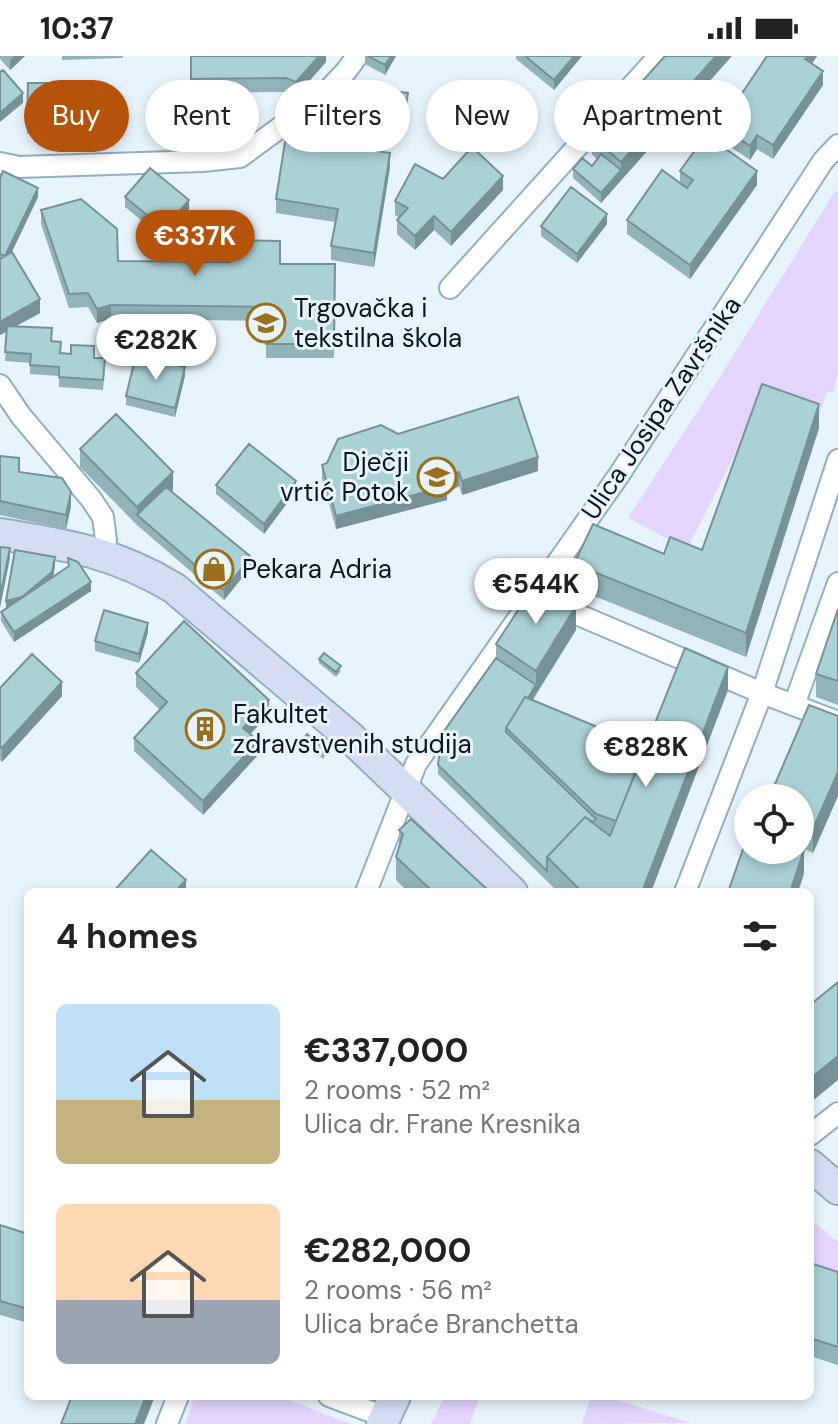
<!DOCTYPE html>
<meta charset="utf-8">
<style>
body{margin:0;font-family:"DM Sans",sans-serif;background:#f6f6f6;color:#222;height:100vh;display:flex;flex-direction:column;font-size:30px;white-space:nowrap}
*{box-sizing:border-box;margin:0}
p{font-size:26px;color:#767676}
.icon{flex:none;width:44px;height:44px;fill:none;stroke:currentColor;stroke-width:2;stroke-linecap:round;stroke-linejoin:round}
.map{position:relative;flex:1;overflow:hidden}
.panel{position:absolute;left:24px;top:832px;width:790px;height:512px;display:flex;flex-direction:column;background:#fff;border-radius:12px;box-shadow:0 4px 12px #0003}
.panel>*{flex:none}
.top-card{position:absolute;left:24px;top:24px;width:790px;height:72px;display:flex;gap:16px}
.controls{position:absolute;left:734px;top:728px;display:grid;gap:16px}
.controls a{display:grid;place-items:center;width:80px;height:80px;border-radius:50%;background:#fff;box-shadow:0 4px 12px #0003;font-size:40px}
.price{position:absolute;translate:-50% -68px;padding:0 18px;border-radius:28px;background:#fff;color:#222;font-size:26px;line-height:52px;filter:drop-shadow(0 2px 4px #0008)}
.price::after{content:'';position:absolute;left:50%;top:48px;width:24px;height:18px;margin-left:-12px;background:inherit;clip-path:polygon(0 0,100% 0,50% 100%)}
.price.current{background:#b45309;color:#fff}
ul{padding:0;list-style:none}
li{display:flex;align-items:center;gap:24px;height:200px;padding:0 32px}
li span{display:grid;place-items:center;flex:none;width:224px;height:160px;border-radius:12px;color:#555}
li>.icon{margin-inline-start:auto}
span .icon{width:96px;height:96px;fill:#fffc;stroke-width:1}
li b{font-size:34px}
h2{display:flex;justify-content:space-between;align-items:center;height:96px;padding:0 32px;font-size:34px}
.chip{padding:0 28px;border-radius:36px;background:#fff;box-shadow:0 4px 12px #0003;font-size:28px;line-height:72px}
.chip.current{background:#b45309;color:#fff}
.status{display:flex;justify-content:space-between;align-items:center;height:56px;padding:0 40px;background:#fff;direction:ltr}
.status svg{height:22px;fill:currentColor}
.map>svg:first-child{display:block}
.green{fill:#e3d5fe}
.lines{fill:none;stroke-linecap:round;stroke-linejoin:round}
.street-casing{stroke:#92aec1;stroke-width:24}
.secondary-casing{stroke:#92aec1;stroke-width:34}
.street{stroke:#fff;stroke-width:20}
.secondary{stroke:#d5ddf3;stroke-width:30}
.wall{fill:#92b4b8}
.shaded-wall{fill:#779296}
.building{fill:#aad1d6;stroke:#779296;stroke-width:2}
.labels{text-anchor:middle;stroke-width:6;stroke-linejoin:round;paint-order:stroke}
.poi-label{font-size:26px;fill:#0b151c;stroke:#e8f4fc;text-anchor:start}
.street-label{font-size:26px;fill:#0b151c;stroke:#e8f4fc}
</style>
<div class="status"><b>10:37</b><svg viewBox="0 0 49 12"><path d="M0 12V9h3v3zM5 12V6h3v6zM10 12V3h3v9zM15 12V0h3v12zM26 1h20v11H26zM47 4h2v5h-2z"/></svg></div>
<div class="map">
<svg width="838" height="1368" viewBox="0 0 838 1368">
<rect width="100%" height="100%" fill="#e8f4fc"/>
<path class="green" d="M835,135l3,1v182l-5,18 -6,-1 -11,34 -56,-20 -73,144 -59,-31 95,-146z
M810,1163l28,23v38l-28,-9z
M198,1340h80l73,28h-166l9,-25z
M445,1340h35l-10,28h-39z
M591,1340h13l87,27 -109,1z"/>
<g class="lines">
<g class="street-casing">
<path id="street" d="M0,107l19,4 184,-6 37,-4 83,-61 24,-26 10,-14
M450,232l209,-232
M0,329l21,31 70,83 12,18 3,23 -3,13
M553,548l209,89 76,29
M794,649l44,-122
M366,836l50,-128 203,-289 204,-314 15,-16
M685,836l77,-199 76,-233
M810,1079l28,-22
M329,1340l56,21
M167,1368l11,-28"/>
</g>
<g class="secondary-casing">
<path id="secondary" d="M0,478c67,11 114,18 174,54l176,149 162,155
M810,1109l28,24
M382,1368l13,-28"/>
</g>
<use href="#street" class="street"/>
<use href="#secondary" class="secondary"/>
</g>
<path class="wall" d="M0,0h25l-15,14 -10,-11z
M62,0h61v2l-61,2z
M191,0h135v6l-30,34 -10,-4 -95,1z
M365,0h31l-11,19 -20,-11z
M516,0h66l-28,34 -38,-31z
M665,0l-44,124 -20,23 -28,-25v-9l19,-3 5,-7 -5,-5v-17z
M767,0h50l-5,8 11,21 -50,74 -16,-10 -7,11 -30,-20v-14z
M52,41h12l-1,37h-36v-10z
M408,46l-4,28 -63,-8v-9z
M390,111l-16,100 -43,-7v-14l4,-24 -59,-9v-14z
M680,115l77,14 -67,94 -63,-45v-14l53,-36z
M0,122l38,19 -26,55 28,61 -24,13 35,15 10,12 33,5 11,10 -2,22 -44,-3v-11l-29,-2v-11l-25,-2 2,-29 -7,3z
M443,123l60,11 -52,56 -17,-16 -19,20 -18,-16v-14l3,-2 -5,-3v-14z
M125,141l64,12 -25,30 -39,-32z
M41,154l77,51 60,1 -5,-1v-10l48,-6 -4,17 118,2 -1,94h-68v-37l-155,-2 -14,4 -9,-16 -19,1 -28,-84z
M607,168l-30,39 -36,-27v-10z
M185,320l-10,41 -49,-12v-9z
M819,372l-73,229 -172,-69v-24l128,-14z
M398,378l140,37 -76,24 -3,-9 -12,7v7l-111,29 -14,-50v-14z
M80,393l93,41 -2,1 80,76 -27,33 -87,-75 -57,-58z
M0,400l19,16 52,34 -5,23 -66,-14z
M216,429l80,6 -32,43 -48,-40z
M68,502l23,33 -77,51 -13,-21v-9l54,-46 -2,11 15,-10z
M838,553v96l-22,-8v-23z
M576,574l-43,70 113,47 82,-57 -77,202h-93l-120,-118v-9l58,-107v-14z
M148,576l-9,31 -44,-12v-10z
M319,603l22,12 -5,6 -17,-14z
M136,617l133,41 -19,20 8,21 -55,60 -69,-64v-13l26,-28 -24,-23z
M0,632l62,8 -60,66 -2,-2z
M838,660v80l-25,57 -13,-6v-49z
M304,682l22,17 -3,4 -19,-17z
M399,774l91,62h-82l-12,-12v-23l3,-12z
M0,1169l28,9v89l-28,-8z
M810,1207l28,9v93l-28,-9z
M733,1340h14l-1,4z"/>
<path class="shaded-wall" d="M14,0h11l-15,14v-10z
M319,0h7v6l-30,34v-14z
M391,0h5l-11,19v-10z
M574,0h8l-28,34v-10z
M716,0h16l-131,147v-10l20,-23v-8z
M808,0h9l-12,17v-14z
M823,15v14l-50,74v-14z
M23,37v10l-23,19v-9z
M757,79v14l-7,11v-14z
M390,97v14l-16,100v-14z
M757,115v14l-67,94v-14z
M503,120v14l-52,56v-14z
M38,132v9l-33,69v-10z
M189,144v9l-25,30v-10z
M607,158v10l-30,39v-9z
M434,160v14l-19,20v-14z
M221,179v10l-5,25v-9z
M40,243v14l-40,22v-13z
M111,249v14l-14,4v-14z
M185,311v9l-10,41v-9z
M819,348v24l-73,229v-24z
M538,401v14l-76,24v-14z
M173,416v18l-31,30 -5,-5v-8z
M459,416v14l-12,7v7l-111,29v-13l109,-35z
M296,425v10l-32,43v-10z
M71,436v14l-5,23v-14z
M10,492v10l-10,50v-10z
M55,501v9l-3,16 -46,28v-9z
M251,501v10l-27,33v-10z
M91,526v9l-77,51v-10z
M576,550v24l-65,103 -4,-4 29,-44v-14z
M148,567v9l-9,31v-9z
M728,611v23l-77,202h-9z
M62,626v14l-60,66v-14z
M269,644v14l-26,28v-14z
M258,685v14l-55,60v-14z
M838,716v24l-25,57v-24z
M804,794v24l-6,18h-8z
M186,824v10l-2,2h-9z
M838,1000v24l-28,23v-24z
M146,1340h9l-11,28h-9z"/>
<path class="building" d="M191,0h128l-23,26 -10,-4 -95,1z
M368,0h23l-6,9z
M525,0h49l-20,24z
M665,0h51l-95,106 -29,-25z
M767,0h41l-3,3 18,12 -50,74 -16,-10 -7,11 -30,-20z
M3,14l20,23 -23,20v-41z
M28,27h24v14h12l-1,27h-36z
M344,30l64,7 -4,27 -63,-7z
M706,79l51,36 -67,94 -63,-45 35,-50 25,18 6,-8 -13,-9z
M286,80l104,17 -16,100 -43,-7 7,-37 -62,-10z
M472,91l31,29 -52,56 -17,-16 -19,20 -18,-16 11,-12 -13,-7 20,-37 28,15z
M601,98l20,16 -20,23 -28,-24 9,-11 10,8z
M150,112l39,32 -25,29 -39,-32z
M3,115l35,17 -33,68 -5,-2v-76z
M571,131l36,27 -30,40 -36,-28z
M81,143l36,30 1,32 112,1v-22l50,1v23h55l-1,80h-68v-37l-155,-2 -14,4 -9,-16 -19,1 -28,-84z
M179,170l42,9 -5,26 -43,-10z
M12,196l28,47 -40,23v-63z
M7,270l45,2 -1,13 10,1 -1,11 11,1v-9l23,1v12h11l-2,22 -44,-3v-10l-29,-2 1,-11 -26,-2z
M136,299l49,12 -10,41 -49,-12z
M762,328l57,20 -73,229 -172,-69 19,-40 71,30 6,-17 32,13z
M518,341l20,60 -76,24 -3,-9 -14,9 2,5 -111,30 -14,-51 5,-2 11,-24 43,-14 17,9z
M116,358l57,58 -36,35 -57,-58z
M249,388l47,37 -32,43 -48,-39z
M0,400l19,2v14l43,6 9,14 -5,23 -66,-14z
M166,431l85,70 -27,33 -87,-75z
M0,491l10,1 -10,50z
M15,494l40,7 -3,15 -30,25 -16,4z
M68,502l10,4 13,20 -77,50 -13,-20 68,-46z
M537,525l39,25 -40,65 -40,-27z
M838,553v72l-22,-7z
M104,554l44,13 -9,31 -44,-13z
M184,565l85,79 -26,28 15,13 -55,60 -69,-63 33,-36 -31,-29z
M685,592l43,19 -86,225h-60l-35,-35 38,-40 25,19z
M324,597l17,13 -5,6 -17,-13z
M32,598l30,28 -60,66 -2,-2v-58z
M496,602l40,27 -8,13 -3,-1 -19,31v4l90,87 -3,3 -8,-5 -38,40v14l-109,-106 4,-31z
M525,641l121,50 -30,74 -20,-7 -90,-86z
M809,649l29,11v56l-25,57 -13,-6v-25h-31z
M307,678l19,16 -3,4 -19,-16z
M411,763l79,73h-57l-37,-35 7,-23 -4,-4z
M748,779v15h52v-1l4,1 -14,42h-62z
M151,794l35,30 -11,12h-62z
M838,926v74l-28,23v-74z
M0,1169l28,9v75l-28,-8z
M810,1207l28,9v75l-28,-9z
M72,1340h74l-11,28h-74z"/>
<defs>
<g id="school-ring" transform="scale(2)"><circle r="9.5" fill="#e8f4fc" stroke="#9a701e" stroke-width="1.5"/><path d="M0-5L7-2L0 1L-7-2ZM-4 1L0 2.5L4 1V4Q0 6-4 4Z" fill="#9a701e"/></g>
<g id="shop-ring" transform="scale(2)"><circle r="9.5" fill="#e8f4fc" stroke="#9a701e" stroke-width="1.5"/><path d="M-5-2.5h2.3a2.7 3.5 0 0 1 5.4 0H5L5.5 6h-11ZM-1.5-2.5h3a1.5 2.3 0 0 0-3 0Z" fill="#9a701e"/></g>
<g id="building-ring" transform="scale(2)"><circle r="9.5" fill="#e8f4fc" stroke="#9a701e" stroke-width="1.5"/><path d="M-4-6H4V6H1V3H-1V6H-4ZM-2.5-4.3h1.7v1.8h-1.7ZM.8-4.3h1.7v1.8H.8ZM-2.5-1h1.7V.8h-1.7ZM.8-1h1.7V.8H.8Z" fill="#9a701e"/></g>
</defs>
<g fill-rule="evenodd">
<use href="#school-ring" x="266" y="267"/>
<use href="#school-ring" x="437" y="421"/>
<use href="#shop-ring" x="214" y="513"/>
<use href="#building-ring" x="205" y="673"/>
</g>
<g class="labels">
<g class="poi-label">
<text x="294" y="261">Trgovačka i<tspan x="294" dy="30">tekstilna škola</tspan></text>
<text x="409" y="415" text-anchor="end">Dječji<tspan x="409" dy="30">vrtić Potok</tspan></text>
<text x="242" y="522">Pekara Adria</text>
<text x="233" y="667">Fakultet<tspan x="233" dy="30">zdravstvenih studija</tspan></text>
</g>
<g class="street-label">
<text transform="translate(661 352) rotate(-56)" y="9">Ulica Josipa Završnika</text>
</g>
</g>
</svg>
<div class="controls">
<a><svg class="icon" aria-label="locate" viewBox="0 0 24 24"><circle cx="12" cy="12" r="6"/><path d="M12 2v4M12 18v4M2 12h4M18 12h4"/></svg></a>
</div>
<b class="price current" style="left:195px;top:222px">€337K</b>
<b class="price" style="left:156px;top:326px">€282K</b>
<b class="price" style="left:536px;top:570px">€544K</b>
<b class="price" style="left:646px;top:733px">€828K</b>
<div class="top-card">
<a class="chip current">Buy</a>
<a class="chip">Rent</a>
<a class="chip">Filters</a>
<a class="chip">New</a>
<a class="chip">Apartment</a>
</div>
<section class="panel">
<h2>4 homes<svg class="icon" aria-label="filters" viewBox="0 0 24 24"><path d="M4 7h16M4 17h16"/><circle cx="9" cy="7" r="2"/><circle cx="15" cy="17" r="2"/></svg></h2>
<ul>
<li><span style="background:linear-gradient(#bfe0f5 60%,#c2b280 0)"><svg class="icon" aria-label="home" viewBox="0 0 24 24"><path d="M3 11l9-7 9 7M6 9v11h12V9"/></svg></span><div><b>€337,000</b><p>2 rooms · 52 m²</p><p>Ulica dr. Frane Kresnika</p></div></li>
<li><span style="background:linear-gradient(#ffd9b3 60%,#9aa5b1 0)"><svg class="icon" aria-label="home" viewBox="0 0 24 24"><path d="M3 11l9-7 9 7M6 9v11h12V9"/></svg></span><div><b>€282,000</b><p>2 rooms · 56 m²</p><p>Ulica braće Branchetta</p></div></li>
</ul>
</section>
</div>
